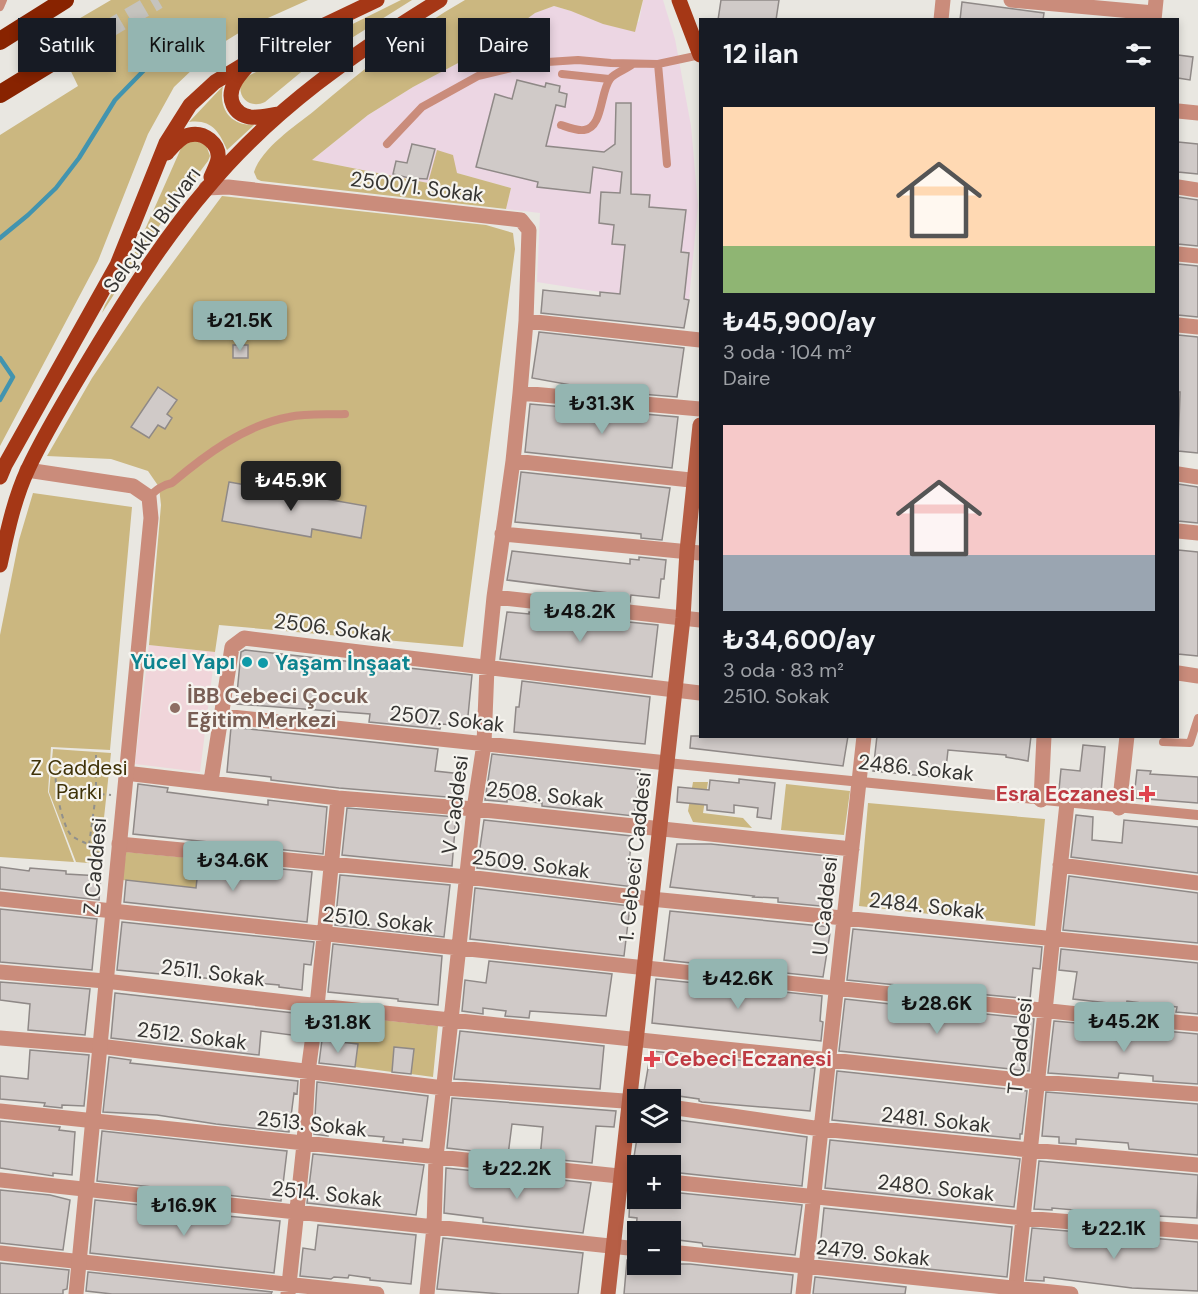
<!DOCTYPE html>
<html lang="tr">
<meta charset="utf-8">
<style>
body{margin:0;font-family:"DM Sans",sans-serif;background:#242831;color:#f1f3f6;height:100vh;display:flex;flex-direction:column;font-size:22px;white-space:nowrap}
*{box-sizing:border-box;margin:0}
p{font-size:20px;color:#9ea1a6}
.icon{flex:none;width:33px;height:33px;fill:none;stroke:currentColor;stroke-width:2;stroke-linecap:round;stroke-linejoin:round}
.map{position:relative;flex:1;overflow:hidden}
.drawer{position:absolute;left:699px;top:18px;width:480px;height:720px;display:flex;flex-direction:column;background:#171b24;border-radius:0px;box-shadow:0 3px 9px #0003}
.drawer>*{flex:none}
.hud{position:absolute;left:18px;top:18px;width:570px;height:54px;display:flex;gap:12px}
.tools{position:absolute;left:627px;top:1089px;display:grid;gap:12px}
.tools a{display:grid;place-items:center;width:54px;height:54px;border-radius:0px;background:#171b24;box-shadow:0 3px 9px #0003;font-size:30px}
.price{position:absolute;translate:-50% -51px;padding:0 14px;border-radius:6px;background:#94b5b1;color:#111;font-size:20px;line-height:39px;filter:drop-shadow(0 2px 3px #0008)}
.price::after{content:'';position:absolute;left:50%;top:36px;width:18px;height:14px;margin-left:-9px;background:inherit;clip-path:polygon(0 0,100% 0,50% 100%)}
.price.active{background:#222;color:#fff}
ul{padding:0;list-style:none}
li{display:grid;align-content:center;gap:12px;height:318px;padding:0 24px}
li span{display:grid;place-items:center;height:186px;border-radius:0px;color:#555}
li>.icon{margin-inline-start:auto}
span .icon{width:108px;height:108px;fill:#fffc;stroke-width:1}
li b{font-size:26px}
h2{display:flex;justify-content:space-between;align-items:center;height:72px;padding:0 24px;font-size:26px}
.tag{padding:0 21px;border-radius:0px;background:#171b24;box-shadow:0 3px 9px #0003;font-size:21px;line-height:54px}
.tag.active{background:#94b5b1;color:#111}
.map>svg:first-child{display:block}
.industrial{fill:#ecd6e3}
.education{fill:#f0d5da}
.green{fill:#cbb780}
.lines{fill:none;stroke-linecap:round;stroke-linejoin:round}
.stream{stroke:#4294af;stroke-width:4.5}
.building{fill:#d0cac8;stroke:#8f8987;stroke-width:1.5}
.motorway-tunnel{stroke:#c5c3be;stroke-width:18;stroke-dasharray:18 9;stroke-linecap:butt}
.path{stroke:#91908c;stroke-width:2;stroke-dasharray:4.5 4.5;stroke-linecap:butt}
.service{stroke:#ca8c7b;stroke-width:8}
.pedestrian{stroke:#ca8c7b;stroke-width:10}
.minor{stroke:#ca8c7b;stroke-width:15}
.tertiary{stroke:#ca8c7b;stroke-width:15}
.secondary{stroke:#b65e45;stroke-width:15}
.primary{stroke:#a53716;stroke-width:15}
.motorway{stroke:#882300;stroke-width:18}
.culture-dot{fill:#0f9aa8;stroke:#f6f4ef;stroke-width:2}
.education-dot{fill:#8d6e63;stroke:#f6f4ef;stroke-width:2}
.health-dot{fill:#e0444e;stroke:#f6f4ef;stroke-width:2}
.labels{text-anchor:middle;stroke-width:4.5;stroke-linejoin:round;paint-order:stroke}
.street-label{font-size:21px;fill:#353432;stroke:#f6f4ef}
.culture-label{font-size:21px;font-weight:bold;fill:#0d838f;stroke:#f6f4ef;text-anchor:end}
.education-label{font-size:21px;font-weight:bold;fill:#785e54;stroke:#f6f4ef;text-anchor:start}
.park-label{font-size:21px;fill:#3f3208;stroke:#f6f4ef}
.health-label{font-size:21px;font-weight:bold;fill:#be3a42;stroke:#f6f4ef;text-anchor:end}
</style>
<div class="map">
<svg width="1198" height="1294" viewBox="0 0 1198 1294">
<rect width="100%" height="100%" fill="#e9e7e1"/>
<path class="industrial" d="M643,0h20l12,39 16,87 7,79 -9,95 -89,-8 -63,-10 3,-69 -34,-4 5,-21 -54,-15 -28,7 -1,3 -116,-23 56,-45 45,-28 79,-42 43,-32 19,-7 17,5 68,11z"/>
<path class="education" d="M149,645l66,7 -15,120 -65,-8z"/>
<path class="green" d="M111,0h197l-58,26 -34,21 -42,40 -26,47 -50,127 -98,185v-311l78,-49 -25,-52z
M401,0h11l-100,63 -47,39c-15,7 -28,-4 -24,-20l9,-7z
M465,0h178l-8,32 -32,-8 -32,-13 -17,-5 -19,7 -43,32 -79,42 -45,28 -56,45 116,23 9,-33 16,5 4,18 54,15 -5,21 -245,-28 -4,-2 -3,-7c8,-24 41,-46 60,-61 47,-40 98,-81 151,-111z
M223,86c-5,22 7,40 31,39l-27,25c-8,-19 -16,-31 -38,-28z
M191,139l15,6 4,11 -2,5 -55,73 -51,79 3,-8 30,-53 47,-106z
M222,196l264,29 27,8 2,16 -52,398 -244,-22 -4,27 -66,-7 12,-140 -2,-18 -11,-16 -37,-12 -64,-3 45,-78 50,-74z
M33,493l99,14 -22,243 -59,-3 -3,45 26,70 -74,-5v-222l19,-95z
M53,749l58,4 -12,111 -23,-2 -27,-70z
M693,782h15l-5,31 40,5 9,10 -59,-6 -5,-11z
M786,784l64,7 -6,44 -63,-5z
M868,803l177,16 -10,107 -176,-20z
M126,852l74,7 -3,29 -75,-8z
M324,1014l114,12 -5,51 -22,-3 2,-25 -18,-2 -3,25 -37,-5 2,-23 -36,-4z"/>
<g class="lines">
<path class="stream" d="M0,238l28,-23 28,-27 23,-30 36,-58 38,-39
M0,358l13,19 -13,23"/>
</g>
<path class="building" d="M721,0h58l-3,20h-58z
M962,2l82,11 -1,7h-83z
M1178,55l15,2 -3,23 -12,-2z
M517,80l28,7 1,-4 14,3 -1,6 8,2 -2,13 -9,-2 -10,41 58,6 11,-8 1,-41h15v91l19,1 -1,12 37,3 -5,42 8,1 -5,46 5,1 -5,28 -143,-15 2,-23 57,6v-4l20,2 5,-49 -13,-1 2,-19 -15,-2 2,-31 19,1 2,-21 -29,-5 -3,26 -53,-6 1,-5 -62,-15 19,-73 17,5z
M1178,142l20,2v30l-20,-2z
M412,144l23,5 -8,30 -18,-1 -16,-4 3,-13 11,2z
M1178,197l20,3v46l-20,-2z
M1178,264l20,2v51l-20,-2z
M539,332l145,16 -7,49 -73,-6 -72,-13z
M1178,335l20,2v116l-20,-2 2,-59h-2z
M233,345h15v13h-15z
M158,387l19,13 -10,14 5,4 -7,11 -7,-4 -9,13 -18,-11z
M530,404l148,13 -6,51 -147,-16z
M521,472l149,16 -8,52 -21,-2v-4l-126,-12z
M229,482l137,24 -5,32 -49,-9 -1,8 -89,-16z
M1178,484l20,3v36l-20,-2z
M1178,550l20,2v104l-20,-2z
M512,551l118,13v-5l9,1v-3l27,3 -2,19h-3l-2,19 -28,-3 -1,7 -15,-1 1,-7 -109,-14z
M507,612l22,2v-2l129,13 -6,52 -152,-18z
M245,650l227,25 -5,51 -26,-2 -1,5 -71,-7 1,-8 -134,-10 5,-52z
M522,681l128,16 -5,47 -131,-12 2,-25h3z
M231,727l207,22 -3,22 27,3 -3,24 -120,-10 -68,-8v-3l-44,-5z
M691,736h157l-5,30 -153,-18z
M877,736h154l-3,25 -22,-4v-2l-58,-5 -3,28 -72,-7z
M1083,745l22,2 -4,46 -42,-3 2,-21 19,2z
M492,754l148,16 -6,46 -92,-10v-3l-21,-2 -14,-2v3l-22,-2z
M1137,770l14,1 -1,3 48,3v26l-64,-5z
M739,779l36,4 -4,36 -14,-2 1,-9 -24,-3v8l-27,-3v-5l-30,-3 1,-15 31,3 1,-10 29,3z
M138,784l30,4 -1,4 101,13v-5l59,7 -4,47 -190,-20z
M347,808l109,9 -4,49 -110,-11z
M1076,815l17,2 -1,23 30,3 2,-23 74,7v46l-127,-16z
M484,820l148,16 -3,27 7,1 -2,23 -157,-19z
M677,844h34l126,13 -6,50 -53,-5v-4l-25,-1 1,-1 -84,-9z
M199,861l113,11 -5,50 -183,-20 2,-22 70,8z
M0,867l29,4 1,-3 36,3v3l35,2 -2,24 -99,-11z
M340,875l110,10 -6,52 -109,-12z
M1069,876l129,17v50l-135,-13z
M475,888l155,18 -6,50 -154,-17z
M0,909l97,10 -5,51 -92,-8z
M670,911l161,16 -8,50 -159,-17z
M122,922l192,20 -3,23 -7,-1 -2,26 -23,-3v-2l-162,-15z
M853,929l189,18 -2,22 -7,-1 -3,31 -52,-5 1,-4 -22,-1v2l-110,-11z
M333,944l109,12 -4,49 -40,-4v-2l-70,-7z
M1061,949l137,14v51l-22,-2 1,-5 -28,-3 -22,-3 -1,4 -53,-6 4,-27 -18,-2z
M489,961l123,13 -6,42 -76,-5 -1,7 -24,-2 1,-5 -23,-3v6l-21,-3 3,-31 21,3z
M656,979l166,17 -2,25 3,1 -2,19 -169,-18z
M0,982l90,7 -5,46 -57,-5 2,-26 -30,-4z
M115,993l188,21 -4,22 -38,-5 -2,24 -148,-17z
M845,999l110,12 21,4v-2l58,6 -5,52 -190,-20z
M1054,1021l144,13v50l-45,-3v-5l-34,-3 -1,5 -70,-5z
M460,1031l144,15 -4,43 -146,-10z
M322,1040l36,4 -3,23 -36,-4z
M394,1047l20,2 -3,25 -19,-2z
M30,1050l59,5 -5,51 -22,-1v3l-18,-2 1,-3 -45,-4v-23l28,3z
M651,1051l164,17 -5,43 -108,-9 -3,-1v-2l-55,-8z
M109,1057l22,3 -1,3 168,18 -1,13 -3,-1 -5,39 -73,-8 -59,-9 -54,-3z
M837,1071l190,20 -5,43h-2v5l-188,-19z
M317,1082l111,14 -6,45 -19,-2v4l-20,-2 1,-4 -56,-5v4l-14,-2z
M1046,1092l152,12v51l-69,-6 -1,-6 -52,-4v5l-17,-1v-6l-17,-1z
M452,1098l164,13 -2,16 -18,-1 -4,37 -52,-5 3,-31 -31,-3 -4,31 -61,-7z
M670,1119l137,18 -5,49 -131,-14 1,-6 -39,-3 5,-31h32z
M0,1121l60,6 -1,3 16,2 -3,43 -19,-2v3l-53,-8z
M102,1131l185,20 -6,50 -184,-20z
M830,1140l190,19 -6,48 -189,-19z
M313,1154l111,11 -8,50 -109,-12z
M1039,1161l159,14 -1,43 -39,-2v3l-18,-1 1,-5 -21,-1v2l-68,-6v2l-18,-1z
M446,1168l145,15 -8,50 -100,-11v-4l-39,-5z
M0,1190l50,5 20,5 -7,50 -63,-7z
M670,1192l132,13 -7,50 -92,-9 -1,-3 -32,-4v-7h-34l1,-14 -8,-1 1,-19h40z
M95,1200l110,12v2l75,7 -6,52 -184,-20z
M824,1208l188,19 -5,50 -188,-19z
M318,1225l98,10 -5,49 -41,-4v-2l-21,-3 -1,3 -14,-1 -3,2 -31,-3 3,-28 12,2z
M1032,1228l166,14v49l-66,-3 -88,-11v4l-18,-1z
M443,1238l140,15 -5,41h-76l-65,-5z
M627,1260l11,1v3h52l103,11 -2,19h-167z
M0,1263l69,7 -2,19 -4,1v4h-63z
M88,1272l184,20 -1,2h-159l-26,-3z
M815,1277l91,10 -1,7h-92z"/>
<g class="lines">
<path class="motorway-tunnel" d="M59,58l99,-58"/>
<path class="path" d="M96,755v32l4,7
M96,773l-35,-2 -5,4c-2,11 7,52 15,60 4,4 11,6 16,9 6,4 8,9 16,11
M55,789l35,4 4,7
M100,794l11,1
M89,845l6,-44 5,-7"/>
<path class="service" d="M0,7l3,-7
M658,64l9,100
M562,74l47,5
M561,125c6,2 16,6 23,5 19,-2 16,-38 26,-51 4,-6 17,-10 23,-15
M387,144l35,-37 56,-31 54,-13 46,-3 33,3 47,1 42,-9
M149,497c7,-7 13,-12 23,-14 33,-28 73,-58 117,-66 18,-4 38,-2 56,-3
M1163,742l27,1 8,-25"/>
<path class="pedestrian" d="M667,763l531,52"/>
<path class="minor" d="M1011,0l143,13
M941,20l2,-20
M1178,187l20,3
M206,188l22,-1 293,33 8,10 -3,91 -6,72 -7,68 -19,136 -7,70 -3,77 -10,65 -38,348 -2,70 -7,67
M1178,254l20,2
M526,321l174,19
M1178,325l20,2
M520,393l180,16
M513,461l187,20
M1178,474l20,3
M1178,531l20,2
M502,534l198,19
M494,597l206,23
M1178,673l20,3
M222,716l445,47
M125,773l213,25 136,11 378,40
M211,781l21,-134 12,-9 456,55
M1041,800l3,-64
M1119,808l8,-72
M119,844l348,33 184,22 547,54
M1060,865l138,18
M0,899l1078,115 120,10
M0,972l105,9 232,27 701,74 160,12
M0,1038l99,8 345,42 194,14
M670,1107l151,22 209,21 168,15
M0,1111l638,67
M0,1180l638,69
M670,1182l353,36 175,14
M670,1252l401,42
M0,1253l377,41
M288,1294l16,-150 4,-72 9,-66 21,-208
M803,1294l61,-558
M1015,1294l52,-491"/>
<path class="tertiary" d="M1154,20l2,-20
M1178,111l20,2
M27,470l106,16 16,11 2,21 -75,776"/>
<path class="secondary" d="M608,1294l75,-676 4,-67 13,-126"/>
<path class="primary" d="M679,0l21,55
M249,64c-5,6 -12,13 -15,20 -7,14 -1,30 16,33 10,1 20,-2 29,-3
M167,153c6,-7 13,-16 22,-18 15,-4 31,9 29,24 -1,6 -5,13 -7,18
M0,477l5,-12 112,-200 49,-122 24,-38 25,-23 38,-23 124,-59
M0,565c7,-32 14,-66 28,-96 18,-39 42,-77 64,-114 35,-58 72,-117 116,-168 64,-77 147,-135 232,-187"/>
<path class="motorway" d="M0,41l65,-41
M0,94l59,-36"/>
</g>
<g class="culture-dot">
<circle cx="247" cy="662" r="6"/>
<circle cx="263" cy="663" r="6"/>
</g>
<circle class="education-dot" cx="175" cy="708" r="6"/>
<g class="health-dot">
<path d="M1144 785h6v6h6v6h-6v6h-6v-6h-6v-6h6z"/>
<path d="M649 1050h6v6h6v6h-6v6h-6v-6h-6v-6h6z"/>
</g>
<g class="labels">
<g class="street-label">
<text transform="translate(417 187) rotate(7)" y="7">2500/1. Sokak</text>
<text transform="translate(152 230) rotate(-54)" y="7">Selçuklu Bulvarı</text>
<text transform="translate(333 628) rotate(7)" y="7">2506. Sokak</text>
<text transform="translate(447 719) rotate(6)" y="7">2507. Sokak</text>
<text transform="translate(916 768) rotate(6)" y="7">2486. Sokak</text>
<text transform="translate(545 795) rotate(6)" y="7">2508. Sokak</text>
<text transform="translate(455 805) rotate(-83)" y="7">V Caddesi</text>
<text transform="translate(635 857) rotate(-84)" y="7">1. Cebeci Caddesi</text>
<text transform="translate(531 864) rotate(7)" y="7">2509. Sokak</text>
<text transform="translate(95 866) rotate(-85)" y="7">Z Caddesi</text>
<text transform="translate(825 906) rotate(-84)" y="7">U Caddesi</text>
<text transform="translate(927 906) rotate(6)" y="7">2484. Sokak</text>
<text transform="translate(378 920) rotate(6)" y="7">2510. Sokak</text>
<text transform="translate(213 973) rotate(7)" y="7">2511. Sokak</text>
<text transform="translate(192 1036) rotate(7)" y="7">2512. Sokak</text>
<text transform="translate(1020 1046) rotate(-84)" y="7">T Caddesi</text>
<text transform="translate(936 1120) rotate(6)" y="7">2481. Sokak</text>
<text transform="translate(312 1124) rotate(6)" y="7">2513. Sokak</text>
<text transform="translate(936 1188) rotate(6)" y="7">2480. Sokak</text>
<text transform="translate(327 1194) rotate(6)" y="7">2514. Sokak</text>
<text transform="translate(873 1253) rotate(6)" y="7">2479. Sokak</text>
</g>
<g class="culture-label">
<text x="235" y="669">Yücel Yapı</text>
<text x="275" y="670" text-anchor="start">Yaşam İnşaat</text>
</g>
<g class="education-label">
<text x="187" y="703">İBB Cebeci Çocuk<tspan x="187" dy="24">Eğitim Merkezi</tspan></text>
</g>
<g class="park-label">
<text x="79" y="775">Z Caddesi<tspan x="79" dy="24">Parkı</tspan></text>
</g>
<g class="health-label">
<text x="1135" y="801">Esra Eczanesi</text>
<text x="664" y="1066" text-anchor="start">Cebeci Eczanesi</text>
</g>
</g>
</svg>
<div class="tools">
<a><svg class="icon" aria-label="layers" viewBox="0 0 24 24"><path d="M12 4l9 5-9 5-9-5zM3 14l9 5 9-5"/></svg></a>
<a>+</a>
<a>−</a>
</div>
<b class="price" style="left:240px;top:352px">₺21.5K</b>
<b class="price" style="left:602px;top:435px">₺31.3K</b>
<b class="price active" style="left:291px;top:512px">₺45.9K</b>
<b class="price" style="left:580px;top:643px">₺48.2K</b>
<b class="price" style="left:233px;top:892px">₺34.6K</b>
<b class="price" style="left:738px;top:1010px">₺42.6K</b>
<b class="price" style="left:937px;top:1035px">₺28.6K</b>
<b class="price" style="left:1124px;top:1053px">₺45.2K</b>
<b class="price" style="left:338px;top:1054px">₺31.8K</b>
<b class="price" style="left:517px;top:1200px">₺22.2K</b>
<b class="price" style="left:184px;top:1237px">₺16.9K</b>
<b class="price" style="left:1114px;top:1260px">₺22.1K</b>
<div class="hud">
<a class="tag">Satılık</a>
<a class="tag active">Kiralık</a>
<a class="tag">Filtreler</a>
<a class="tag">Yeni</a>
<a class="tag">Daire</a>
</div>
<section class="drawer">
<h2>12 ilan<svg class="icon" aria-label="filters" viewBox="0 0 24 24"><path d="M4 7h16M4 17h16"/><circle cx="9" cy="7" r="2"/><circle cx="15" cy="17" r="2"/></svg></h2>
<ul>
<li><span style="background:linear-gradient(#ffd9b3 75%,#8fb573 0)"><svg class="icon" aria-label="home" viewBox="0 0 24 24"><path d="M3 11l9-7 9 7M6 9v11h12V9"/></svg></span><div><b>₺45,900/ay</b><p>3 oda · 104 m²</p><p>Daire</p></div></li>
<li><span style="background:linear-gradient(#f6c9c9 70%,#9aa5b1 0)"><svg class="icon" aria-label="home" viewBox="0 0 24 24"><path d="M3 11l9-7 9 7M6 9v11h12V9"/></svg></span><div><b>₺34,600/ay</b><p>3 oda · 83 m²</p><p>2510. Sokak</p></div></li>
</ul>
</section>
</div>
